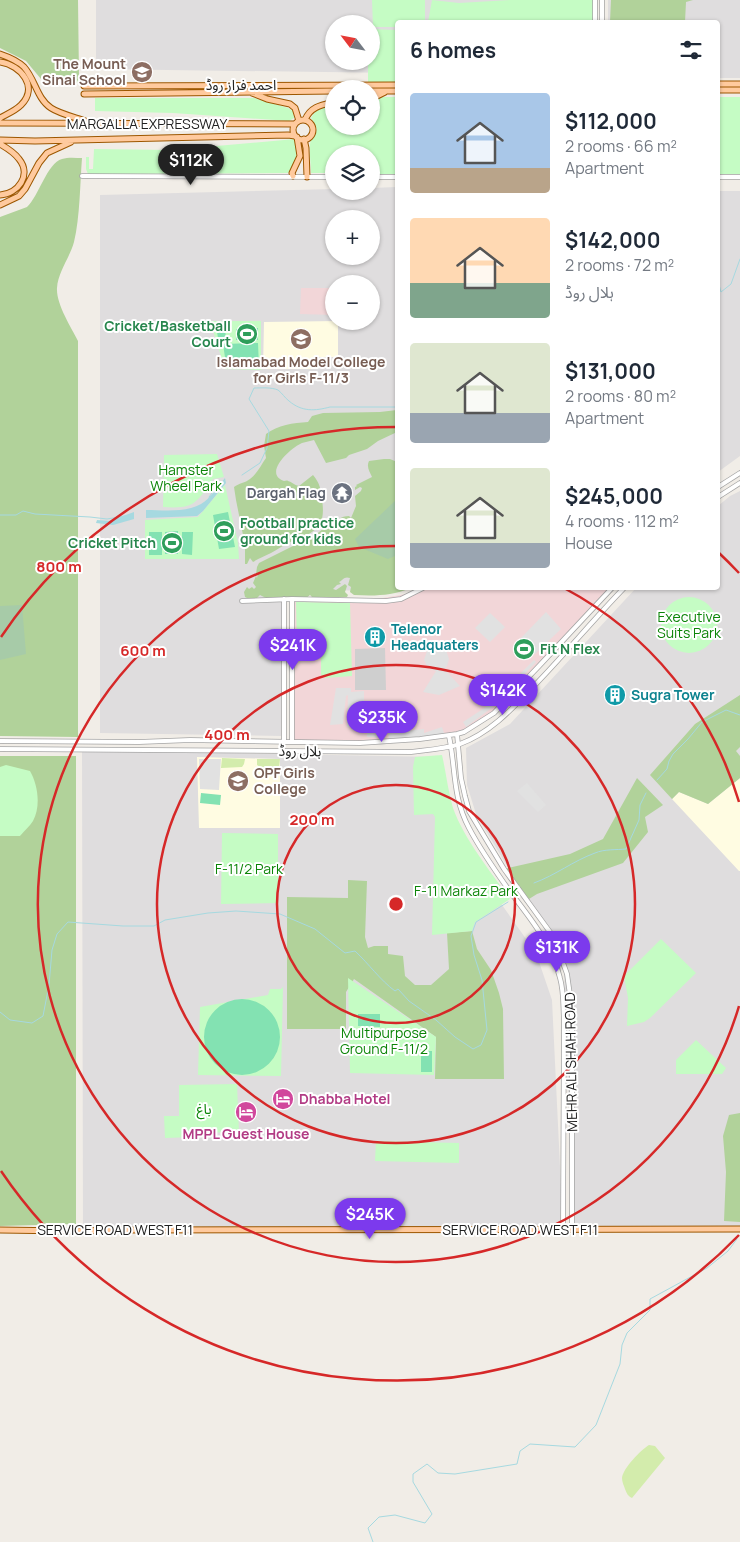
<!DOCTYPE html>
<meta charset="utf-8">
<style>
body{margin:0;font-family:Manrope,"Noto Sans Arabic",sans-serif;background:#f6f6f7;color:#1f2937;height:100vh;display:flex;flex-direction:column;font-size:19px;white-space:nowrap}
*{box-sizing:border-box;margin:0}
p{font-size:16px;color:#747a83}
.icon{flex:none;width:28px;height:28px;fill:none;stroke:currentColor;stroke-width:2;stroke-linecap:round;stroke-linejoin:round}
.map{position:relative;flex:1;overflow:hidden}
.side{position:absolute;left:395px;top:20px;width:325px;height:570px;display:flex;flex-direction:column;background:#fff;border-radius:5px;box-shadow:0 1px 4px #0004}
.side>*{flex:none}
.needle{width:32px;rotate:302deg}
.fabs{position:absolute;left:325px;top:15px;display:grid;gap:10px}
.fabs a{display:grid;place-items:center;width:55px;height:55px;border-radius:50%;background:#fff;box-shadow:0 1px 4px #0004;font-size:25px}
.price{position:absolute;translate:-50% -42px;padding:0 11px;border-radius:18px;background:#7c3aed;color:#fff;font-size:16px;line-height:32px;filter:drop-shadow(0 1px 2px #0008)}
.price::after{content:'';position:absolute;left:50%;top:30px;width:15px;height:11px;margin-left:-8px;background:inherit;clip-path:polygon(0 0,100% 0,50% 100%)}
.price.selected{background:#222;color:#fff}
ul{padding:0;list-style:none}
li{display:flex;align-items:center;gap:15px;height:125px;padding:0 15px}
li span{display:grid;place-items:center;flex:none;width:140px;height:100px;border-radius:5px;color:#555}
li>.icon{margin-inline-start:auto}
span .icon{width:60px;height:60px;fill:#fffc;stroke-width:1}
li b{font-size:21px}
h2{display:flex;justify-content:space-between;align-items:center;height:60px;padding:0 15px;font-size:21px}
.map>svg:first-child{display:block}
.residential{fill:#dfddde;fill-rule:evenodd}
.commercial{fill:#f2d6d8}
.education{fill:#fffce2}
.religious{fill:#cfcfcf}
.grass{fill:#d3ecac}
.forest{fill:#b1d29a}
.cemetery{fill:#a7cba8}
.park{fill:#c5fcc4}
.pitch{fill:#83e2b2}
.parking{fill:#e1e1e1}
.water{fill:#a6d9e0}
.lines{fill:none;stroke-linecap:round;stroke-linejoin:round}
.stream{stroke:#a6d9e0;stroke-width:1}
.minor-casing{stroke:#a5a5a5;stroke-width:5.5}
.major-casing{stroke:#9d5700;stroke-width:7}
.minor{stroke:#fff;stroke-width:4}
.major{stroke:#ffca9e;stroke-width:5}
.ring{fill:none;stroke:#d62828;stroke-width:2.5}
.labels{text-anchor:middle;stroke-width:4;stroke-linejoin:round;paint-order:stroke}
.education-label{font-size:14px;font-weight:bold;fill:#785e54;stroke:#fff;text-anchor:end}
.street-label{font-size:14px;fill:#212121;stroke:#fff}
.leisure-label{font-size:14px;font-weight:bold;fill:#27864d;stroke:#fff;text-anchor:end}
.park-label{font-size:14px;fill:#0c8508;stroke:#fff}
.worship-label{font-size:14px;font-weight:bold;fill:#5b616d;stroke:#fff;text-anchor:end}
.culture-label{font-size:14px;font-weight:bold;fill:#0d838f;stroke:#fff;text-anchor:start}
.hotel-label{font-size:14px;font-weight:bold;fill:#b23c85;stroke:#fff;text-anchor:start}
.centre{fill:#d62828;stroke:#fff;stroke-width:2.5}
.ring-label{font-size:15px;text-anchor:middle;font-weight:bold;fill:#d62828;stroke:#fff;stroke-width:4;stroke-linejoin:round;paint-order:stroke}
</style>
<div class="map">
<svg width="740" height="1542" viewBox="0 0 740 1542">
<rect width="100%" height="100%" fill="#f1ede7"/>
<path class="residential" d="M96,0h491v22h-189l-1,51 -301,-4zM334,24h37v37h-37z
M608,0h132v78h-22v-56h-110z
M397,187l1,401 -25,3 -91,-2 -1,147 -181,-3v-538l234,-6v2h37v-3zM334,219h37v37h-37zM334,284h37v37h-37z
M718,191h22v265l-22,16z
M740,491v736l-168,2 -8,-260 -23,-46 -65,-109 -9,-29 -1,-37 44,-24 126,-136h82v-82l12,-10z
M82,750l355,7 8,39 45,92 46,65 16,47 11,229 -480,2z"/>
<path class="commercial" d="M301,288h33v27l-34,-1z
M419,588h192l-117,125 -37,21 -90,8 -73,-1 1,-141 88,-2 23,-4z"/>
<path class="education" d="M338,321v36h-22v12h-53l1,-47z
M197,757l83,2v69h-81z
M740,778v93h-1l-67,-72 7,-7 29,12z"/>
<path class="religious" d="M385,648l1,42h-31v-41z"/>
<path class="grass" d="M222,758l23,1 -1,5 -2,3 -21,1z
M257,759h23l-1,9 -19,-1 -3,-2z
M649,1445l6,1 10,12 -33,40c-4,-2 -5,-4 -7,-9 -1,-3 -3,-7 -3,-11 1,-10 19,-28 27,-33z"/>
<path class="forest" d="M0,0h78l1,78 -1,4 -3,2 -30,-2 -4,-3 -15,-18 -26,-13z
M611,0h82l-7,2 -1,20h-75z
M82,158c-2,25 -2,59 -8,84 -4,15 -16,30 -17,46 -1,16 14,39 21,53v396l-78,-1v-519l27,-10c12,-11 20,-44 35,-48 6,-2 14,-1 20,-1z
M397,410v22l-19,9 -11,8 -18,6 -3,3 -20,5 -12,-23c-4,1 -8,2 -12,3 -10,4 -40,30 -18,38 1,0 3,-1 4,0 4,1 6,4 11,5l14,-11c7,8 8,15 9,25 5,31 -11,33 -34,43 -6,3 -11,7 -17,10 -6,3 -12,5 -18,9l-3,-4 -3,6h-2v-19l-9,-45 -2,-13c5,-4 11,-4 16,-8 7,-5 11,-14 16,-21l-2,-12 2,-12c12,-9 27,-11 42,-12l4,-6 11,-3 57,-1z
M384,459h6l7,3 1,126h13c-20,8 -36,8 -57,7l-4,-3 1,-5 -3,-2 2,-7c-6,-2 -7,2 -11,4l2,2 -4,1 -4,4 3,1 9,-6 2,2 -2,6 3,3 -1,2c-12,0 -22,1 -33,2l-4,-4 -5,4 -39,-1 -6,-3 -3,3 -8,1 -4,-2 -1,-5 3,-5 2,2 3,-2 2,2 2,-2 -3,-4 3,-7 1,2 1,-4h-2l1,-7 2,-4 36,-18h8l21,-17 8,-2c4,-5 9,-10 17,-10l2,2 5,-12 -1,-10 6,-5 1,-3 -2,-1 -5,3v-3l2,-1 -1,-1 16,-8c-2,-5 -6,-10 -3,-16z
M740,695v52l-4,4 4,5v22l-32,26 -29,-12 -7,7 -22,-24 45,-51z
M0,756h76v468l-76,2z
M637,778l26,27 -18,12 3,15 -25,31 -86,31 -8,5 -25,-30 66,-15 33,-15z
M348,880l19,1 -2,56 3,11 6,-2h14v8l15,2 2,20 10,9h16l18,-16 -2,-36 25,-2 5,18 14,21 8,23 4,16 1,70h-69l1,-42 -82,-58 -8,13v37h-59v-132l61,1z
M740,1113v109l-16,-1 2,-49 -3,-36 6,-21z"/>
<path class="cemetery" d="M397,499v56l-9,4 -29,-12 -4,-8z
M22,605l4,49 -26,6v-54z"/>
<path class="park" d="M372,0h53v22h-27l-1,5h-24z
M432,0l27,3 51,-3h85v22h-167z
M371,29l26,1v55h-29v-24h3z
M383,97h14v77h-26v-20h-37v19h-23c0,-10 -2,-20 -1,-29 2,-13 13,-9 1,-26 5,-10 13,-11 23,-14v22h37v-25z
M718,97h22v77h-22z
M95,98h159l34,10 5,3 1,7 -5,3 -116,-8 -78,-2z
M295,139c2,14 3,23 -7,34l-197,1h-3l-2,-5v-12h3v12h4l1,-20 77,1z
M210,321h51v49l-36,-1z
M217,454l7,23 -11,2c-17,25 -19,30 -50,28l1,-52z
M225,485l13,58 1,16h-94v-39l53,-3z
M661 625a28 28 0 1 1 56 0a28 28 0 1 1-56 0Z
M296,602l54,1 2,73 -26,2 -5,-3v-23l-24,-2z
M442,755c4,17 6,36 11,53 11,31 38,64 57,91l-35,23 -3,9 -40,4 3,-118 -2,-3 -19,1 -1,-48 2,-10z
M6,765l24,6c8,14 11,35 3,50 -3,5 -9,10 -13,15h-20v-69z
M222,833l56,1v69l-57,1z
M661,939l35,34 -46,45 -6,4 -17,4 1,-28 -4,-22z
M348,978l88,59 -2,38 -84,-2z
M283,987l-2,89 -83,-1 2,-68 68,-12 2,-6h11z
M696,1040l30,28 -4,6h-46v-14z
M237,1084l2,48 -46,1v4l-28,1 -1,-22h15v-31z
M376,1141l83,2v20l-84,-2z"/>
<path class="pitch" d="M224,324l2,13 -8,1 -2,-12z
M258,328v12h-22v-11z
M258,343l1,24 -33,-3 -3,-20z
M228,512l7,35 -16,2 -6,-34z
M178,531v23h-13v-22z
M149,532h13v23h-13z
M182,532h11l-1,23 -10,-1z
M201,793l20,2 -1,10 -20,-2z
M204 1037a38 38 0 1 1 76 0a38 38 0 1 1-76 0Z
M358,1014h22v13l-22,-1z
M421,1051h11v21h-11z"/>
<path class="parking" d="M546,612l15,17 -26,25 -15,-15z
M490,613l15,14 -15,15 -15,-14z
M433,646h6l7,4 3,9 -2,7 -3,3 16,17 -21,9 -16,-3 13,-21 -8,-3 -4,-8 3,-9z
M534,660l2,2 -39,42 -31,23 -3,-5 26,-17z
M336,688h15v4l13,-1v36l-2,2 -15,-2 1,-32 -2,1 -3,28 -13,1z
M442,727l2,6 -5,2 -33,4h-17l-1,-9 17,1 19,-2v4z
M367,728h16l-1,10 -15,-1z
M199,759h22l-2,31 -19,-1z
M527,783l19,22 -8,7 -21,-21z"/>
<path class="water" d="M225,478l1,5 -23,28 -6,5 -51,2v-8c16,0 40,3 55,-6 9,-5 17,-18 24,-26z
M134,512v7l-21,6 -17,-2 1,-3 12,1z"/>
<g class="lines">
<path class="stream" d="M718,281l3,11 10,-8 9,-25
M242,475l18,-12 7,-15 2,-17 -20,-32 5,-11c7,0 17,-1 24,2 4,3 7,8 11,11 13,11 26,10 41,6h68
M209,497l11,-14
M0,515h16l7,-4 12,3 55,3 17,2 18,-3
M657,780l10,-11 2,-8 4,-7 15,-15 14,-17 24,-12 14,5
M534,883c22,-8 39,-22 61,-30 9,-4 21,-3 31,-4l13,-29 1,-15 6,-12
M0,1012l10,8 22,3 11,-7 6,-31 3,-35 5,-16 11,-12 55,4h31l11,-6 43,-7 28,-2 44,3 35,15 30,24 10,-2c14,13 25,29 40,40l3,-2 11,12 27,19 19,17 18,12 8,-4 6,-15 -5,-50 -8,-25 -3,-19 5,-14 32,-20
M373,1542l-5,-14 11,-11 16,-2 30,8 7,-9 -19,-32v-8l14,-10 11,9 17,1 62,-10 3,-13 10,-7 45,3 21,-22 24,-61 2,-19 5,-12 23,-23v-11l57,-31 21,-17 9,-12"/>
<g class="minor-casing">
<path id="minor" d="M595,0v22
M602,0v22
M82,176l252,1
M371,177h27
M718,177h22
M718,487l22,-14
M718,497l22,-14
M242,601l50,-2 94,2 15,-2 22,-11
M457,734l4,44 4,18 4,15 35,58 46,63 8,17 9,25 5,35v220
M449,736c7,33 3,60 20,92 12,23 27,44 42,65 20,26 41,52 49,85 4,14 3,28 4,42l-1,209
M0,741l139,1 51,-2 170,3 60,-4 37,-5 7,-2 30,-19 45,-47 73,-78
M284,742v-143
M292,742v-143
M0,749l411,3c16,-2 33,-3 49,-8 30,-11 52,-35 74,-58 31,-32 59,-66 90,-98"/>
</g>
<g class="major-casing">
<path id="major" d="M0,54c9,3 17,6 24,13 11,12 13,32 27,41 9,6 27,10 37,14
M0,62c21,3 39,25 21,43 -6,6 -14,9 -21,13
M718,84h22
M84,86l314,-1
M718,90h22
M371,91h27
M252,93l15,6 23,5 5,4 4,13
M84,94l250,-3
M371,99l14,-7
M305,120c5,-13 16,-15 29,-18
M293 130a10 10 0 1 1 20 0a10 10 0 1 1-20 0Z
M0,123l295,1
M304,139l2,9 1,29
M0,140l35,1 253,-6 7,1
M0,144c7,4 14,8 19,15 13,16 -1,35 -19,36
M293,176l-1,-3 8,-17 -3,-19
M0,205l19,-9 6,-7 14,-26 8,-10 24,-11
M0,1230l68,1 65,-1 607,-1"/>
</g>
<use href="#minor" class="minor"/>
<use href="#major" class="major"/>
</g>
<g class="ring">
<circle cx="396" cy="904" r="119"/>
<circle cx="396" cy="904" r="239"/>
<path d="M739 1006A358 358 0 1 1 396 546M564 588A358 358 0 0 1 739 802"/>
<path d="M739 1235A477 477 0 0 1 1 1171M1 637A477 477 0 0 1 396 427M718 552A477 477 0 0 1 739 573"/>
</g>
<defs>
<g id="school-disc" transform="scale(1.125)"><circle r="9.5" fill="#8d6e63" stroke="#fff"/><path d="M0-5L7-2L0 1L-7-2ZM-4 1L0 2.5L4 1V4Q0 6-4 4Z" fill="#fff"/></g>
<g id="stadium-disc" transform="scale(1.125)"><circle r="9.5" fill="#2e9e5b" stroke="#fff"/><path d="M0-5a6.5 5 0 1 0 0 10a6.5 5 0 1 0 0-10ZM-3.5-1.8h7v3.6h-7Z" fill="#fff"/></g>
<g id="temple-disc" transform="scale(1.125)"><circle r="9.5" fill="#6b7280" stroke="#fff"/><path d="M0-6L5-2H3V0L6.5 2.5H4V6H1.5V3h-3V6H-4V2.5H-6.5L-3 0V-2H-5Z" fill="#fff"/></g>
<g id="building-disc" transform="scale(1.125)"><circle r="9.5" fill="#0f9aa8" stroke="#fff"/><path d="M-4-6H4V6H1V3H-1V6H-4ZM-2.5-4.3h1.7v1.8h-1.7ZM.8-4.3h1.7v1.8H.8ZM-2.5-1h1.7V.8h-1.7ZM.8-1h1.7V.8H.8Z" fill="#fff"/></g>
<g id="university-disc" transform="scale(1.125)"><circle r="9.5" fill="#8d6e63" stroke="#fff"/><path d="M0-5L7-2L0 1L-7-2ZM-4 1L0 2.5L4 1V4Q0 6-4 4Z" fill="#fff"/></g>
<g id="hotel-disc" transform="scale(1.125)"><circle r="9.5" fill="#d1479c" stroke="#fff"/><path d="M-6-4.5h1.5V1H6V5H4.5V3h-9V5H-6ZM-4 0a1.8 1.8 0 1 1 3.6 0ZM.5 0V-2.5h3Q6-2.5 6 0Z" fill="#fff"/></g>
</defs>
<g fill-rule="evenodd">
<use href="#school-disc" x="142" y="72"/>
<use href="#stadium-disc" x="247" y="334"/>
<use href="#school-disc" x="301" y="339"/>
<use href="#temple-disc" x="342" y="493"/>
<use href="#stadium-disc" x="224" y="531"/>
<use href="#stadium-disc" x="172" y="543"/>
<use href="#building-disc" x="375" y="637"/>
<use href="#stadium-disc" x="524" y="649"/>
<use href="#building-disc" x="615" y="695"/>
<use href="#university-disc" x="238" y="781"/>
<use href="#hotel-disc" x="283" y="1099"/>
<use href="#hotel-disc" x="246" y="1112"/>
</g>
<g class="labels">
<g class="education-label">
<text x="126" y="69">The Mount<tspan x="126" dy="16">Sinai School</tspan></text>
<text x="301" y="367" text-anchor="middle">Islamabad Model College<tspan x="301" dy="16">for Girls F-11/3</tspan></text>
<text x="254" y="778" text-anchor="start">OPF Girls<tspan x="254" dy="16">College</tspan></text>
</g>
<g class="street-label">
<text x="241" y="90">احمد فراز روڈ</text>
<text x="147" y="129">MARGALLA EXPRESSWAY</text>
<text transform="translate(300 751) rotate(1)" y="5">ہلال روڈ</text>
<text transform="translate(571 1062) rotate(-91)" y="5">MEHR ALI SHAH ROAD</text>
<text x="115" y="1235">SERVICE ROAD WEST F11</text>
<text x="520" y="1235">SERVICE ROAD WEST F11</text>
</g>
<g class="leisure-label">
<text x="231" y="331">Cricket/Basketball<tspan x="231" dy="16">Court</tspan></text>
<text x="240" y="528" text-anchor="start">Football practice<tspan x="240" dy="16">ground for kids</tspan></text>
<text x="156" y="548">Cricket Pitch</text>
<text x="540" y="654" text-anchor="start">Fit N Flex</text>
</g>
<g class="park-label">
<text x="186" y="475">Hamster<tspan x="186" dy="16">Wheel Park</tspan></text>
<text x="689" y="622">Executive<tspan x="689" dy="16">Suits Park</tspan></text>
<text x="249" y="874">F-11/2 Park</text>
<text x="466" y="896">F-11 Markaz Park</text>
<text x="384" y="1038">Multipurpose<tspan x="384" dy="16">Ground F-11/2</tspan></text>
<text x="204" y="1114">باغ</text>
</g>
<g class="worship-label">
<text x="326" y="498">Dargah Flag</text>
</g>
<g class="culture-label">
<text x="391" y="634">Telenor<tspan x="391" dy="16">Headquaters</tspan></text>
<text x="631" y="700">Sugra Tower</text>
</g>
<g class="hotel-label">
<text x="299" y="1104">Dhabba Hotel</text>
<text x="246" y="1139" text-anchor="middle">MPPL Guest House</text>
</g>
</g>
<circle cx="396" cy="904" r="8" class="centre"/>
<g class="ring-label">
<text x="59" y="572">800 m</text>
<text x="143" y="656">600 m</text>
<text x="227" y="740">400 m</text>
<text x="312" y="825">200 m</text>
</g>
</svg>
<div class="fabs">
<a><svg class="needle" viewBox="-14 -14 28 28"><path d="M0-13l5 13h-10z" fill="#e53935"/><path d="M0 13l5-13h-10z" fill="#747a83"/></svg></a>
<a><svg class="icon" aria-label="locate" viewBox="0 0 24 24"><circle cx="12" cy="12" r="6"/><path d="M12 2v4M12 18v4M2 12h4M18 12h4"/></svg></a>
<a><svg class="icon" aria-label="layers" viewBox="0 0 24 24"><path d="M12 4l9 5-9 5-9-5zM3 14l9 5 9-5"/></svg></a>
<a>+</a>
<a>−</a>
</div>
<b class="price selected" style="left:191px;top:186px">$112K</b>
<b class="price" style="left:293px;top:671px">$241K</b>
<b class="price" style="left:503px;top:716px">$142K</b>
<b class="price" style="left:382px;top:743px">$235K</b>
<b class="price" style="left:557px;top:973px">$131K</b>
<b class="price" style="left:370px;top:1240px">$245K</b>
<section class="side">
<h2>6 homes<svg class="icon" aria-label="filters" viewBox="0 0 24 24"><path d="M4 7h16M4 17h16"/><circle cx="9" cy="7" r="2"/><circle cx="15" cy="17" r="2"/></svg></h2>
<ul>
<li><span style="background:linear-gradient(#a9c7e8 75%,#b9a48a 0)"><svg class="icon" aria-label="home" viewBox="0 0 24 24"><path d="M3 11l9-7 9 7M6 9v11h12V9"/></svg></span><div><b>$112,000</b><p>2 rooms · 66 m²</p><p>Apartment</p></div></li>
<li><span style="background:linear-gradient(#ffd9b3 65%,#7fa58c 0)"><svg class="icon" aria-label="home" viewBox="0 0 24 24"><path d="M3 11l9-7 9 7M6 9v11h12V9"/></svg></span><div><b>$142,000</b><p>2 rooms · 72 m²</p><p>ہلال روڈ</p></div></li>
<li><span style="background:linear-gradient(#dfe7d0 70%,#9aa5b1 0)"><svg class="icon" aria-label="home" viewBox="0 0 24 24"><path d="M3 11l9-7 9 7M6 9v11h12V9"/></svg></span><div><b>$131,000</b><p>2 rooms · 80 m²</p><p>Apartment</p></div></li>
<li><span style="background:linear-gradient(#dfe7d0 75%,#9aa5b1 0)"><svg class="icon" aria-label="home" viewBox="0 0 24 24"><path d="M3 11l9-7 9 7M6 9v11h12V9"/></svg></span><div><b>$245,000</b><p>4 rooms · 112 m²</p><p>House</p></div></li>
</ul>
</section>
</div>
